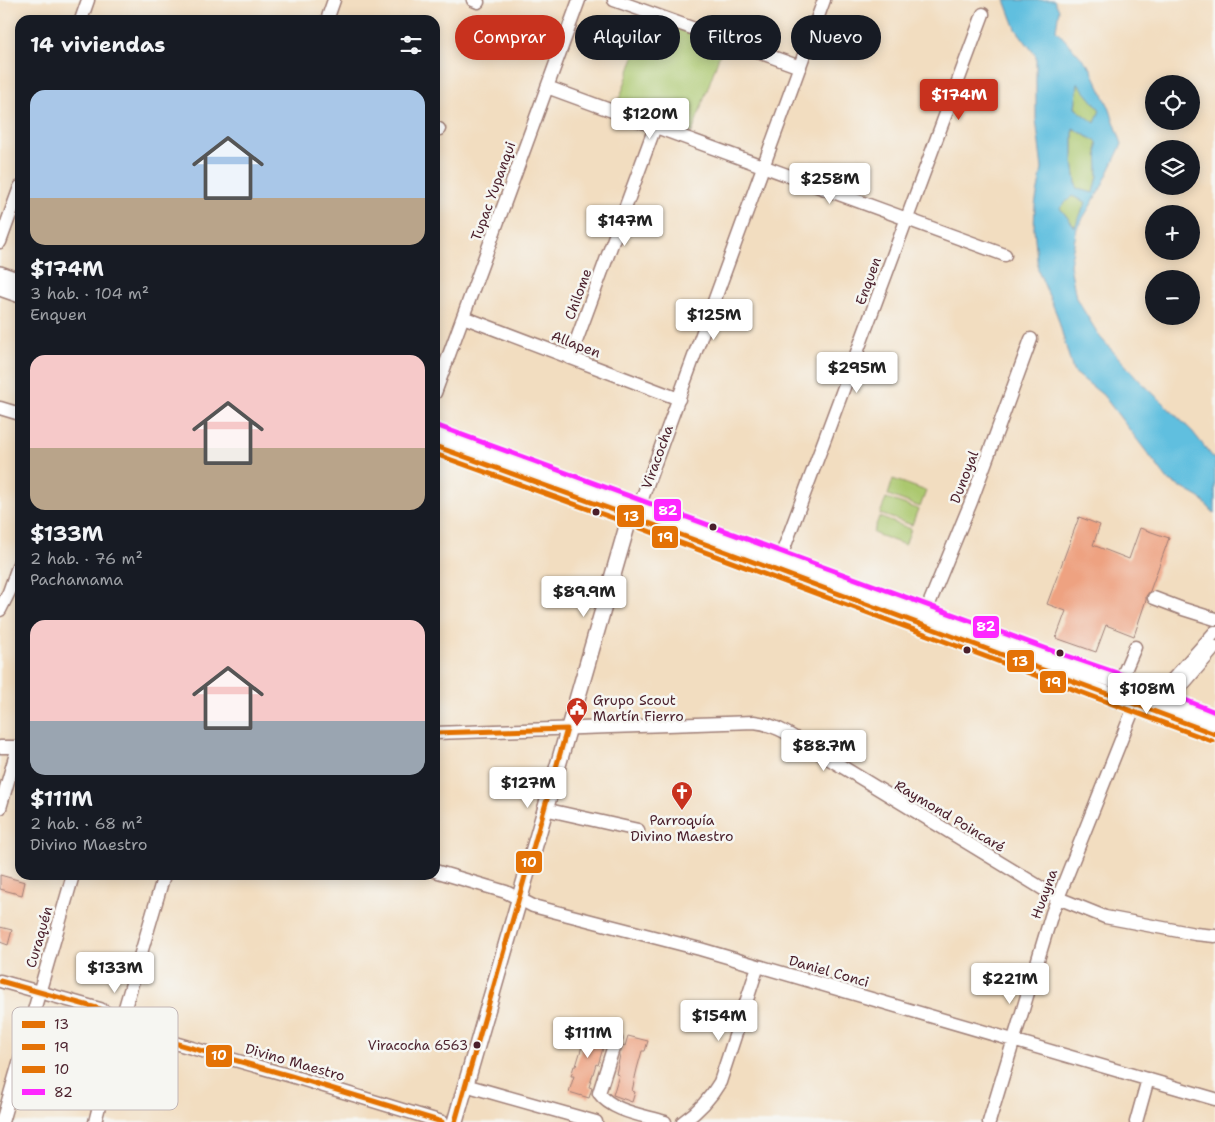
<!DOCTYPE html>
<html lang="es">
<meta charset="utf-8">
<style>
body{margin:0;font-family:"Shantell Sans",sans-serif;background:#20242c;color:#f1f3f6;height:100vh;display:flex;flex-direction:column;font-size:19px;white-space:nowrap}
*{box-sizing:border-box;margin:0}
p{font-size:16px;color:#9ea1a6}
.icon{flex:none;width:28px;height:28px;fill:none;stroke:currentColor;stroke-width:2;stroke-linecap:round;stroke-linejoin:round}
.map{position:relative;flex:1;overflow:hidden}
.drawer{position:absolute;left:15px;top:15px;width:425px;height:865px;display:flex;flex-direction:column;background:#171b24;border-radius:15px;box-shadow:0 2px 12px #0003}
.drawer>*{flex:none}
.banner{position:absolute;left:455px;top:15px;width:475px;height:45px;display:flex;gap:10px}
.buttons{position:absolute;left:1145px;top:75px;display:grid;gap:10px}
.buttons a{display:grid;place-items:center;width:55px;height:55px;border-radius:50%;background:#171b24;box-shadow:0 2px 12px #0003;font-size:25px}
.price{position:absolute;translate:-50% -42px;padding:0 11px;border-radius:5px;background:#fff;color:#222;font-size:16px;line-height:32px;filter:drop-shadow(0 1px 2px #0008)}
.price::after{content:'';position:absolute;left:50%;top:30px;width:15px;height:11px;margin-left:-8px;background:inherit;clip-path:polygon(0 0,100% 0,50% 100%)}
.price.selected{background:#c8321e;color:#fff}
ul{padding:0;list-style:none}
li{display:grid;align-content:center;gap:10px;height:265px;padding:0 15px}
li span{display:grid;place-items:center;height:155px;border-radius:15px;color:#555}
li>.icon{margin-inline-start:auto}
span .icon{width:90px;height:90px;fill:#fffc;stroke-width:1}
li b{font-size:21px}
h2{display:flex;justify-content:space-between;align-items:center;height:60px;padding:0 15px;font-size:21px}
.chip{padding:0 18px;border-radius:22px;background:#171b24;box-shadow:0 2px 12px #0003;font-size:18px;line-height:45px}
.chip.selected{background:#c8321e;color:#fff}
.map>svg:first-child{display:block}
.green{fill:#abc86e;stroke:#7a744c}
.water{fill:#61bfdf;stroke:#566f85;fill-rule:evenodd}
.building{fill:#eea281}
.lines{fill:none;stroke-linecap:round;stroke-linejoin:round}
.minor-casing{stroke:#9e7e76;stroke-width:15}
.major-casing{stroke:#9e7e76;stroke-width:18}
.minor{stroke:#fff;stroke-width:12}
.major{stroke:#fff;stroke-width:15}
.bus-1-casing{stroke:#f6f6f2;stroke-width:9}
.bus-2-casing{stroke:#f6f6f2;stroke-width:9}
.bus-3-casing{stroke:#f6f6f2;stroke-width:9}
.bus-4-casing{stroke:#f6f6f2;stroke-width:9}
.bus-1{stroke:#e47206;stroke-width:5}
.bus-2{stroke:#e47206;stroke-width:5}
.bus-3{stroke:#e47206;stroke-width:5}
.bus-4{stroke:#fe27ff;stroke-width:5}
.bus-dot{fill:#4a1f2b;stroke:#f6f6f2;stroke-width:2}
.labels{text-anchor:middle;stroke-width:5;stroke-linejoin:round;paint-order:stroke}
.bus-label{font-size:13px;fill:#4a1f2b;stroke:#f6f6f2;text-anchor:end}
.street-label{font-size:14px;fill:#4a1f2b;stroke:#f6f6f2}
.poi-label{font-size:14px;fill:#4a1f2b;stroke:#f6f6f2;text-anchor:start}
.key{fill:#f6f6f2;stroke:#c2b6b6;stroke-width:1}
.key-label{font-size:14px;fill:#4a1f2b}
.line-badge{stroke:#f6f6f2;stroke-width:2}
.badge-label{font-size:14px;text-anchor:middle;font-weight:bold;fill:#fff}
</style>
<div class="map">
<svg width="1215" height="1122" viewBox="0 0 1215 1122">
<rect width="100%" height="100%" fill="#f6f6f2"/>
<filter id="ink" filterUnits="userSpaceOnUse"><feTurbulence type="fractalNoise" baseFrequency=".02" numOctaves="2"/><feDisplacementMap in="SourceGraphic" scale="10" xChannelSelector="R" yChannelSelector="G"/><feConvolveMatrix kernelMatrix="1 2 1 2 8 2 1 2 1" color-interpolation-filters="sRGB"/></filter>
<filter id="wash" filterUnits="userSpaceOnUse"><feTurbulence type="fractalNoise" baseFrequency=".0096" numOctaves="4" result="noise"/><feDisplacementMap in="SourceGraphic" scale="20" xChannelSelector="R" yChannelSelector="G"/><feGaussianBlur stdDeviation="1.12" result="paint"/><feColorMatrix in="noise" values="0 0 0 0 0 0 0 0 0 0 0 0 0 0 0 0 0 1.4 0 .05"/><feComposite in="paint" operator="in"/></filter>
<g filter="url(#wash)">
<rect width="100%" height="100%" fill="#f2ddc0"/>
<path class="green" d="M648,16l76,26 -32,91 -75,-27z
M1078,82l22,28 -5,14 -20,-16z
M1073,128l24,14 1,34 -4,17 -17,-3 -4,-27z
M1072,196l14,6 -11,25 -15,-19z
M893,479l33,12 -6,16 -32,-12z
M886,498l32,11 -6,16 -32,-11z
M879,517l32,12 -6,16 -32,-12z"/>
<path class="water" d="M1005,0h49l5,10 -3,20 34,37 19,40 13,37 -21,44 -24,40 -7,37 6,33 24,39 38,42 54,52 23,29v54l-15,-16 -32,-18 -65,-85 -30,-24 -16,-56 -19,-45 -4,-42 1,-23 7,-36 -6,-50v-63l-20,-27zM1078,83l22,27 -5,13 -20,-15zM1073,128l24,14 1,34 -4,17 -17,-4 -4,-26zM1072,196l14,6 -11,25 -15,-19z"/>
<g id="blocks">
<path class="building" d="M1079,517l21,8 -7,20 36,14 11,-31 29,10 -19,53 -4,5v4l-12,36 -28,-11 -10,27 -40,-14 10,-27 -19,-7z
M0,875l25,7 -3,13 -22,-6z
M0,927l12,3 -4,15 -8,-3z
M589,1023l20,5 -11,37 -2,-1 -7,23 3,1 -3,10 -20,-6 5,-16h-3l3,-10h2l7,-23 -3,-1 3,-10 3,1z
M628,1036l20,5 -3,10h-3l-5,18 -5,22 3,1 -3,10 -19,-7 6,-20 -3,-1 4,-19 3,-10 2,1z"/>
</g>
</g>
<g filter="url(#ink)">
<use href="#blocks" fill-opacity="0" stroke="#9e7e76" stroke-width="1"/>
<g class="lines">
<g class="minor-casing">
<path id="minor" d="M473,0l5,2
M614,0l186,67
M81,20l7,-20
M327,20l7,-20
M547,87l458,168
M435,128l4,1
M0,242l20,-55
M463,317l216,82
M570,358l85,-231
M435,393l144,-393
M0,408l20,6
M632,514l7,-7 185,-507
M780,559l203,-545
M1154,598l29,11 32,10
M0,610l9,-18 11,-31
M922,621l49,-119 60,-163
M1120,682l15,-35
M1168,702l47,-55
M435,733l319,-11c21,2 36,13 54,24l250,152 47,19 90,17 20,2
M0,747h20
M0,808l18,-61
M544,809l94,21
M435,871l71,21 27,14 167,43 515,150
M0,981l100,28 38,23 8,3 145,41 151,46
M616,1039l-17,54c14,19 44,22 66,29
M465,1085l131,37
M2,1122l71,-247
M95,1122l26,-101 43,-146
M683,1122c16,-11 27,-23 37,-40l38,-116
M989,1122l63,-209 83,-208 12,-2 10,-6 58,-65
M1136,1122l12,-43"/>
</g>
<g class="major-casing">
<path id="major" d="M0,274l20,7
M0,288l20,7
M435,433l612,224 73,25 95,38
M435,446l195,70 585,218
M455,1122l175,-606"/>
</g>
<use href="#minor" class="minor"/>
<use href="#major" class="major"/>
<g class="bus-1-casing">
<path id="bus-1" d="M435,446l195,70 585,218"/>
</g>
<g class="bus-2-casing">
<path id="bus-2" d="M435,454l192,69 585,218"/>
</g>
<g class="bus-3-casing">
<path id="bus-3" d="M435,733l132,-4 -112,393
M0,981l100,28 38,23 8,3 145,41 151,46"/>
</g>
<g class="bus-4-casing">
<path id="bus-4" d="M438,426l612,224 73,25 92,37"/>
</g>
<use href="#bus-1" class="bus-1"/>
<use href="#bus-2" class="bus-2"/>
<use href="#bus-3" class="bus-3"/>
<use href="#bus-4" class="bus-4"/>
</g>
</g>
<defs>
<g id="civic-pin" transform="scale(1.125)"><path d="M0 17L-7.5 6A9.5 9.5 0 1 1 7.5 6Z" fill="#c8321e" stroke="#f6f6f2"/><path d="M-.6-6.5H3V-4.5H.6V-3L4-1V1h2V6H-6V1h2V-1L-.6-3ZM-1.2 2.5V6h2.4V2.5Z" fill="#fff"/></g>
<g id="church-pin" transform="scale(1.125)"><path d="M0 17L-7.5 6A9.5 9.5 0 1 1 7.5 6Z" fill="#c8321e" stroke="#f6f6f2"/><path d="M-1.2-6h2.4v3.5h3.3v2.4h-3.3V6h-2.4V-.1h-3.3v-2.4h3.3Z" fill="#fff"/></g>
</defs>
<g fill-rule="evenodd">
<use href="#civic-pin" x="577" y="708"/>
<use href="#church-pin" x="682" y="792"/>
</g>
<g class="bus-dot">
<circle cx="596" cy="512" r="4.5"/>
<circle cx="713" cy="527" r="4.5"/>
<circle cx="967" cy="650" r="4.5"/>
<circle cx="1060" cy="653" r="4.5"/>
<circle cx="477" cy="1045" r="4.5"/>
</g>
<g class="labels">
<g class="bus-label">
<text x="468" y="1050">Viracocha 6563</text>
</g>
<g class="street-label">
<text transform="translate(493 191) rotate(-70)" y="5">Tupac Yupanqui</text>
<text transform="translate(868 281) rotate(-70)" y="5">Enquen</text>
<text transform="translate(578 294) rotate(-70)" y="5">Chilome</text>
<text transform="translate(576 344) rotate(21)" y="5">Allapen</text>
<text transform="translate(657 457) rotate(-70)" y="5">Viracocha</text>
<text transform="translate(964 477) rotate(-69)" y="5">Dunoyal</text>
<text transform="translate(950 816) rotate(31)" y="5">Raymond Poincaré</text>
<text transform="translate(1044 894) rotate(-70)" y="5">Huayna</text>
<text transform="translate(39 937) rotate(-74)" y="5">Curaquén</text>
<text transform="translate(829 971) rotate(16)" y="5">Daniel Conci</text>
<text transform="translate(295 1062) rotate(16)" y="5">Divino Maestro</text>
</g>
<g class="poi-label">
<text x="593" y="705">Grupo Scout<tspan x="593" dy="16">Martín Fierro</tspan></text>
<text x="682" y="825" text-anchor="middle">Parroquía<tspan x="682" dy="16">Divino Maestro</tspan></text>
</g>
</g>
<rect x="12" y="1007" width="166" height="103" rx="8" class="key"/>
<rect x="22" y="1021" width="23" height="7" fill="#e47206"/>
<rect x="22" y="1044" width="23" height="6" fill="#e47206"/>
<rect x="22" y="1066" width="23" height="7" fill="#e47206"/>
<rect x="22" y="1089" width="23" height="6" fill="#fe27ff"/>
<g class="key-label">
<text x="54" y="1029">13</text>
<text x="54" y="1052">19</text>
<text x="54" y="1074">10</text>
<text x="54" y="1097">82</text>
</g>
<g class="line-badge">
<rect x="653" y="498" width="29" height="24" rx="5" fill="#fe27ff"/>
<rect x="616" y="504" width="29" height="24" rx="5" fill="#e47206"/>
<rect x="651" y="525" width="28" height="24" rx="5" fill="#e47206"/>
<rect x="972" y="615" width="28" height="24" rx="5" fill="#fe27ff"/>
<rect x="1006" y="649" width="29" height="24" rx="5" fill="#e47206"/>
<rect x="1039" y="670" width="28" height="24" rx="5" fill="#e47206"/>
<rect x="515" y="850" width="28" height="24" rx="5" fill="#e47206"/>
<rect x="205" y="1044" width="28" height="24" rx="5" fill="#e47206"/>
</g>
<g class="badge-label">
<text x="668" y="515">82</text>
<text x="631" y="521">13</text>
<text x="665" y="542">19</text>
<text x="986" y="631">82</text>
<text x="1020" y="666">13</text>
<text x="1053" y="687">19</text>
<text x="529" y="867">10</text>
<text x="219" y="1060">10</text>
</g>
</svg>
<div class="buttons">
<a><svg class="icon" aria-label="locate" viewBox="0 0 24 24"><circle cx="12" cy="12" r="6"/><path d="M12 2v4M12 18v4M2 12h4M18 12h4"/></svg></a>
<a><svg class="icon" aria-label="layers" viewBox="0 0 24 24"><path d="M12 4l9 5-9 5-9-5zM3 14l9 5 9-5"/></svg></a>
<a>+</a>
<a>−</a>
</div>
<b class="price selected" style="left:959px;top:121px">$174M</b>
<b class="price" style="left:650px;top:140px">$120M</b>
<b class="price" style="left:830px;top:205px">$258M</b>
<b class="price" style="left:625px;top:247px">$147M</b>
<b class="price" style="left:714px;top:341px">$125M</b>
<b class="price" style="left:857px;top:394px">$295M</b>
<b class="price" style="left:584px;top:618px">$89.9M</b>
<b class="price" style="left:1147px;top:715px">$108M</b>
<b class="price" style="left:824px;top:772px">$88.7M</b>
<b class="price" style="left:528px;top:809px">$127M</b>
<b class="price" style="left:115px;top:994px">$133M</b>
<b class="price" style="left:1010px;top:1005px">$221M</b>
<b class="price" style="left:719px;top:1042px">$154M</b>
<b class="price" style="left:588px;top:1059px">$111M</b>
<div class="banner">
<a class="chip selected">Comprar</a>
<a class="chip">Alquilar</a>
<a class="chip">Filtros</a>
<a class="chip">Nuevo</a>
</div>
<section class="drawer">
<h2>14 viviendas<svg class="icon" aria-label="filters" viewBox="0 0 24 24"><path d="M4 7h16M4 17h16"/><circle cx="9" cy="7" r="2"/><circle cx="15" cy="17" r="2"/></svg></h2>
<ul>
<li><span style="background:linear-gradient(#a9c7e8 70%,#b9a48a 0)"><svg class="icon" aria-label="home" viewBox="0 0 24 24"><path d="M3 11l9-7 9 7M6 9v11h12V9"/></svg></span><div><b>$174M</b><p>3 hab. · 104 m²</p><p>Enquen</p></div></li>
<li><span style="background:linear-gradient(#f6c9c9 60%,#b9a48a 0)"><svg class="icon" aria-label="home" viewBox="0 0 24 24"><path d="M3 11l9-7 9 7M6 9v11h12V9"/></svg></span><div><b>$133M</b><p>2 hab. · 76 m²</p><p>Pachamama</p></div></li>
<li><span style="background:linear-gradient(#f6c9c9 65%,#9aa5b1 0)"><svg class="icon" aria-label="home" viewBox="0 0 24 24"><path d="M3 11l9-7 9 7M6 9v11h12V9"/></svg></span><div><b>$111M</b><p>2 hab. · 68 m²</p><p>Divino Maestro</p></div></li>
</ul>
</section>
</div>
